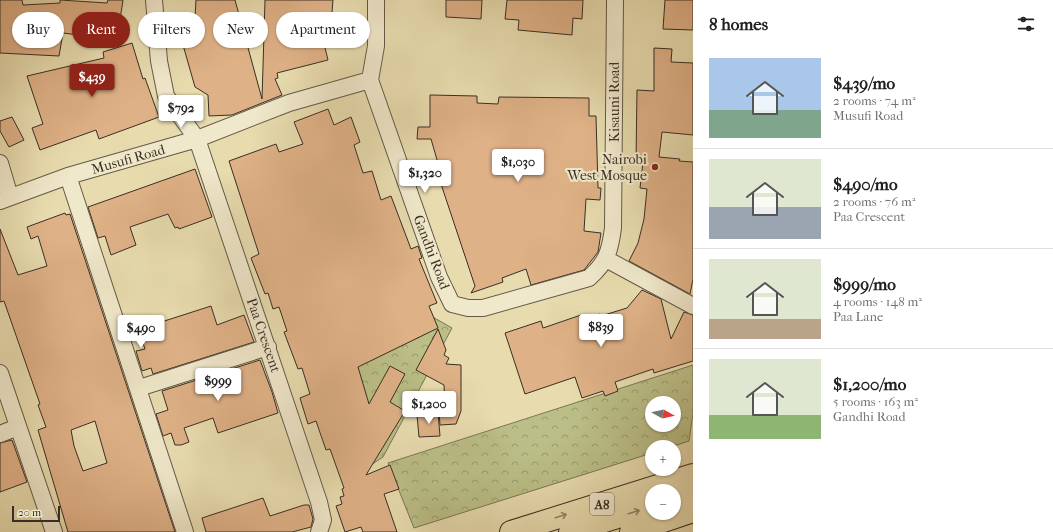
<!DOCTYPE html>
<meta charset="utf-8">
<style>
body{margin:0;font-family:"IM FELL French Canon",serif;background:#f2f2f2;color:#202124;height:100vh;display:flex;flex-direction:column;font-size:15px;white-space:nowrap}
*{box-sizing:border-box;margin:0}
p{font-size:13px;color:#757577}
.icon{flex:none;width:22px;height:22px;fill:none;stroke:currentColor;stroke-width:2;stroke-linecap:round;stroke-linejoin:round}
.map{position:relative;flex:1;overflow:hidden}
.side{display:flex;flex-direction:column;background:#fff;width:360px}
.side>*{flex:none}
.banner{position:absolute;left:12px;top:12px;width:380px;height:36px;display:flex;gap:8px}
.needle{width:26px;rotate:98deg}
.fabs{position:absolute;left:645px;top:396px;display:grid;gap:8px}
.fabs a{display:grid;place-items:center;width:36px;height:36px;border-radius:50%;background:#fff;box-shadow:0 1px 3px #0004;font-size:20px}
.scale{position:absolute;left:12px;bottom:10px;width:48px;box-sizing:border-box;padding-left:4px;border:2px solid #382f24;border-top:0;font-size:11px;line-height:14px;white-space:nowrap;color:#382f24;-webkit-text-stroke:3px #f0e8cb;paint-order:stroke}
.price{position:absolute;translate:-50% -34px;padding:0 9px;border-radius:4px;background:#fff;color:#222;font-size:13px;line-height:26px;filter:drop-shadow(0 1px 2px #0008)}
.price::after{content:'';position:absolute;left:50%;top:24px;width:12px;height:9px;margin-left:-6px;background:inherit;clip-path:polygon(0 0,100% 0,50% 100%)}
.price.active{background:#8f2418;color:#fff}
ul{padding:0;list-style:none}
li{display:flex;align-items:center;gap:12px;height:100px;padding:0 16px}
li+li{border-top:1px solid #e0e0e0}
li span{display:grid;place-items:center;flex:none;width:112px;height:80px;border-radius:0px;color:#555}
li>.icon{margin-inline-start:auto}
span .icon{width:48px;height:48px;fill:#fffc;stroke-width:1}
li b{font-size:17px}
h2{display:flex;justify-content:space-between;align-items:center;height:48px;padding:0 16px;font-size:17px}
.pill{padding:0 14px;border-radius:18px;background:#fff;box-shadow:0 1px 3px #0004;font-size:14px;line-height:36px}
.pill.active{background:#8f2418;color:#fff}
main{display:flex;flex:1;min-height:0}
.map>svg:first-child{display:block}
.forest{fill:url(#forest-crowns);stroke:#7a7756;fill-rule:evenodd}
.building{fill:#dfb187;stroke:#382f24;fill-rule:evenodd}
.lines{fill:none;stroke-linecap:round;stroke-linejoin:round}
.minor-casing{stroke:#645a47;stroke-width:18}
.trunk-casing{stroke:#382f24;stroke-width:24}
.motorway-casing{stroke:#382f24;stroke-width:24}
.minor{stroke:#f0e8cb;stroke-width:16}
.trunk{stroke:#e8dcaf;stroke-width:22}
.motorway{stroke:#e8dcaf;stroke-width:22}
.oneway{stroke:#90866a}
.poi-dot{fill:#8f2418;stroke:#f0e8cb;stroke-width:1.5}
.labels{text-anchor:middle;stroke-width:4;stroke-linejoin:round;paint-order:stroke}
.shield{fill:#f0e8cb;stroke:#6f6656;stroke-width:1}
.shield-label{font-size:13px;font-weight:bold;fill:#382f24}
.street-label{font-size:14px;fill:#382f24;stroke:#f0e8cb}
.poi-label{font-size:14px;fill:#382f24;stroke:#f0e8cb;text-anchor:end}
</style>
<main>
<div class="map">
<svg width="693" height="532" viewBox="0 0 693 532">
<defs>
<pattern id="forest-crowns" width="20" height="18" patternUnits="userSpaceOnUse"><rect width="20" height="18" fill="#bbbf87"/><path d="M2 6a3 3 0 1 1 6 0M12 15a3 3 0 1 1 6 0" fill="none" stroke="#999c6e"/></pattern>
</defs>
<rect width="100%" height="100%" fill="#e8dcaf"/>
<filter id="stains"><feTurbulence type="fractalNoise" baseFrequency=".005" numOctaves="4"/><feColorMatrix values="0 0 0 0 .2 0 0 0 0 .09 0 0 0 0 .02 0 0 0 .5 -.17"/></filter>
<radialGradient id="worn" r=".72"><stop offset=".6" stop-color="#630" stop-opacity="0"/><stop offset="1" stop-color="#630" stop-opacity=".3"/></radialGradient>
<path class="forest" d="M431,316l21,12 -69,129 -12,8 -42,-109z
M693,365v48l-4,28 -18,6h-19v6l-238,75 -26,-65zM652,403h22v22h-22z"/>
<path class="building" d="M0,0h22l1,5 37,-2v-3l47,3 1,-3h15l-6,40 -54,-7 -4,23 -59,-3z
M196,0h39l27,99 3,-99h68l-2,24 -12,-1 9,37 -51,13 1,5 -3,1 7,16 -50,20 -23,1 -1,-21 -13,-8 -14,-49 13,-4z
M446,0h36l-1,19 -35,-2z
M507,0h76l-1,19 -9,-1 -1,17 -54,-5 1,-10 -14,-1z
M665,0h28v30l-30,-1z
M132,43l11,36 2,-1 14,39 -60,22 -3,-9 -56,20 -8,-22 11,-4 -16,-48 77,-18 -1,-6z
M654,48l18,1 -1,13 22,1v72l-31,-3 -3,25 21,2 -1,2 14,1v117l-3,15 -61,-33 9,-18 6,-24 3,-30 -7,-1 3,-26 -7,-1 1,-71 17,1z
M430,95l47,1v7l21,1 1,-7 90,1v18h7l2,72h3l-1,12 -14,-1 -2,32 17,2 -3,19 -14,18 -53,15 -5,-16 -24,9 1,4 -32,11 4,-7 -36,-108 3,-1 -11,-38h-14l1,-12h12z
M328,109l6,16 17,-8 9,25 -6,3 9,28 9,-2 9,29 10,-4 20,53 7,-3 4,12 -3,1 18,44 -8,3 9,22 -80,39 11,37 21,-38 15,8 -15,28 15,9 -39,64 24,-10 9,24 -15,5 13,38h-34l-2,-5 -16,5 -9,-26 6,-2 -2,-7 4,-1 -2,-7 2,-1 -14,-39 -4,1 -10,-29 -8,3 -8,-26 10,-4 -8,-26 -4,1 -14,-37 3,-1 -8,-24 -6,2 -5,-16 -3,1 -14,-36 8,-4 -30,-93 47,-17 3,8 24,-8 -9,-22z
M12,117l12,23 -15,7 -9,-16v-10z
M195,169l17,48 -33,12 -1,-2 -3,1 -7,-14 -38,13 6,18 -25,10 -6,-19 -7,2 -10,-31z
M65,213l1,2 4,-1 105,318h-107l-30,-102 8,-3 -8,-22 2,-1 -36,-103 -4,1v-73l18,46 29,-9 -9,-30 -7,3 -4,-12zM95,421l12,42 -24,8 -9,-25 -3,-16z
M642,290l19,9 10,40 13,-27 9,3v46l-39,12 -1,-4 -38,13 3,9 -13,5 -2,-5 -21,7 -7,-21 -50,17 -20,-61 36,-12 2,7 38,-13 2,5 17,-6 1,2 26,-8z
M211,306l6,19 27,-10 10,27 -101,32 -2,-6 -9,3 -6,-20 9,-2 -6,-18 13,-6z
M438,329l8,21 -2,5 5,3 -3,6 15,1v46l-5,13 -16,1 -1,-14h6l-1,-26 -28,-15z
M260,360l12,32 6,21 -60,20 -5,-15 -29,10 5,14 -8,3h-6l-4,-12 -8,3 -7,-22 12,-4 -6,-19z
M438,413l2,23 -21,1 -2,-22z
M12,440l15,42 -27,10v-49z
M263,498l7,18 34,-11h5l4,14 -2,8 -19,5h-86l-4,-14z"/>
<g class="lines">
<g class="minor-casing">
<path id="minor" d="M154,0l5,61 7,35 31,43 122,363 4,18 -4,12
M376,0v46l-6,34 69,197 13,27 16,4h15l106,-30c18,-16 21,-27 24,-50l2,-228
M0,163l10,34
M68,176l117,356
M0,201l68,-25 129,-37 92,-36 81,-23
M606,259l87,47
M0,373l54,159
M139,388l129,-41
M0,434l18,-7"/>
</g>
<g class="trunk-casing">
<path id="trunk" d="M511,532l182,-57"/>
</g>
<g class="motorway-casing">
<path id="motorway" d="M674,499l19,-6
M570,532l82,-26
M631,532l62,-21"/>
</g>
<use href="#minor" class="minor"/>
<use href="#trunk" class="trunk"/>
<use href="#motorway" class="motorway"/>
</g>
<defs><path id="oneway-shaft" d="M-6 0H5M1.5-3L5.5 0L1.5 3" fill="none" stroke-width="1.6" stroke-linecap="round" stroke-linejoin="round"/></defs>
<g class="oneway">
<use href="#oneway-shaft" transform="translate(634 512) rotate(-17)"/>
<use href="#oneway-shaft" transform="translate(561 516) rotate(-17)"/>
</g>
<circle class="poi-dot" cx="655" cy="167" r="4"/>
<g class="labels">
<rect class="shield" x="590" y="493" width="24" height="22" rx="3"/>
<g class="shield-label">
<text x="602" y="509">A8</text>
</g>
<g class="street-label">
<text transform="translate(614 102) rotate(-90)" y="5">Kisauni Road</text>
<text transform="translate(128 159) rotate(-16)" y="5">Musufi Road</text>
<text transform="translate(432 252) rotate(69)" y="5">Gandhi Road</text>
<text transform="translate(264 335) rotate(71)" y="5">Paa Crescent</text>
</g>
<g class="poi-label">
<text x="647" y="164">Nairobi<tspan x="647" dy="16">West Mosque</tspan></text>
</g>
</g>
<rect width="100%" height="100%" filter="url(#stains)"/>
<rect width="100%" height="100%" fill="url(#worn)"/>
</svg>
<div class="fabs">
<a><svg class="needle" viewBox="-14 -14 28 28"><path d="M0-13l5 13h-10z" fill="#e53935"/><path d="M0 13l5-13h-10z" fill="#757577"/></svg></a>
<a>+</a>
<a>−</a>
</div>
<div class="scale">20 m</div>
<b class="price active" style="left:92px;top:98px">$439</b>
<b class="price" style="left:181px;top:129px">$792</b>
<b class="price" style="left:518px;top:183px">$1,030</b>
<b class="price" style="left:425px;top:194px">$1,320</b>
<b class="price" style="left:601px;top:348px">$839</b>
<b class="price" style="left:141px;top:349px">$490</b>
<b class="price" style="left:218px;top:402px">$999</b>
<b class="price" style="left:429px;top:425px">$1,200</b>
<div class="banner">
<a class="pill">Buy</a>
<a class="pill active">Rent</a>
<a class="pill">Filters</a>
<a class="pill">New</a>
<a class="pill">Apartment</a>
</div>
</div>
<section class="side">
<h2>8 homes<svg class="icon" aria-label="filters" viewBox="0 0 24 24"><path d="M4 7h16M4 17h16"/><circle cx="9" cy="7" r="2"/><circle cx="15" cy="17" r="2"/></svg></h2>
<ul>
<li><span style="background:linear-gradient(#a9c7e8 65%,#7fa58c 0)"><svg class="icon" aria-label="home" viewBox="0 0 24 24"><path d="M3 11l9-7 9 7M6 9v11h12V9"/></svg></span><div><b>$439/mo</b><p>2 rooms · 74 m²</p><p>Musufi Road</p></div></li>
<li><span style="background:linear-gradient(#dfe7d0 60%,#9aa5b1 0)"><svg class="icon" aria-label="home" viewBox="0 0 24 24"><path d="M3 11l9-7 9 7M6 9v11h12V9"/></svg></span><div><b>$490/mo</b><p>2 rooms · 76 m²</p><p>Paa Crescent</p></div></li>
<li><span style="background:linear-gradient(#dfe7d0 75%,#b9a48a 0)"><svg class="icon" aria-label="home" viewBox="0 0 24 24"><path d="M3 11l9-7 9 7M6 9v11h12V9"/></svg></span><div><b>$999/mo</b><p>4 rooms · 148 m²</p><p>Paa Lane</p></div></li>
<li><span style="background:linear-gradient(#dfe7d0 70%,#8fb573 0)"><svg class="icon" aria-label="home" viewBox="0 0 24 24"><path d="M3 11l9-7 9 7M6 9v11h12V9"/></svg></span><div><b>$1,200/mo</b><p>5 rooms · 163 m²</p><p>Gandhi Road</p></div></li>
</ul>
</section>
</main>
